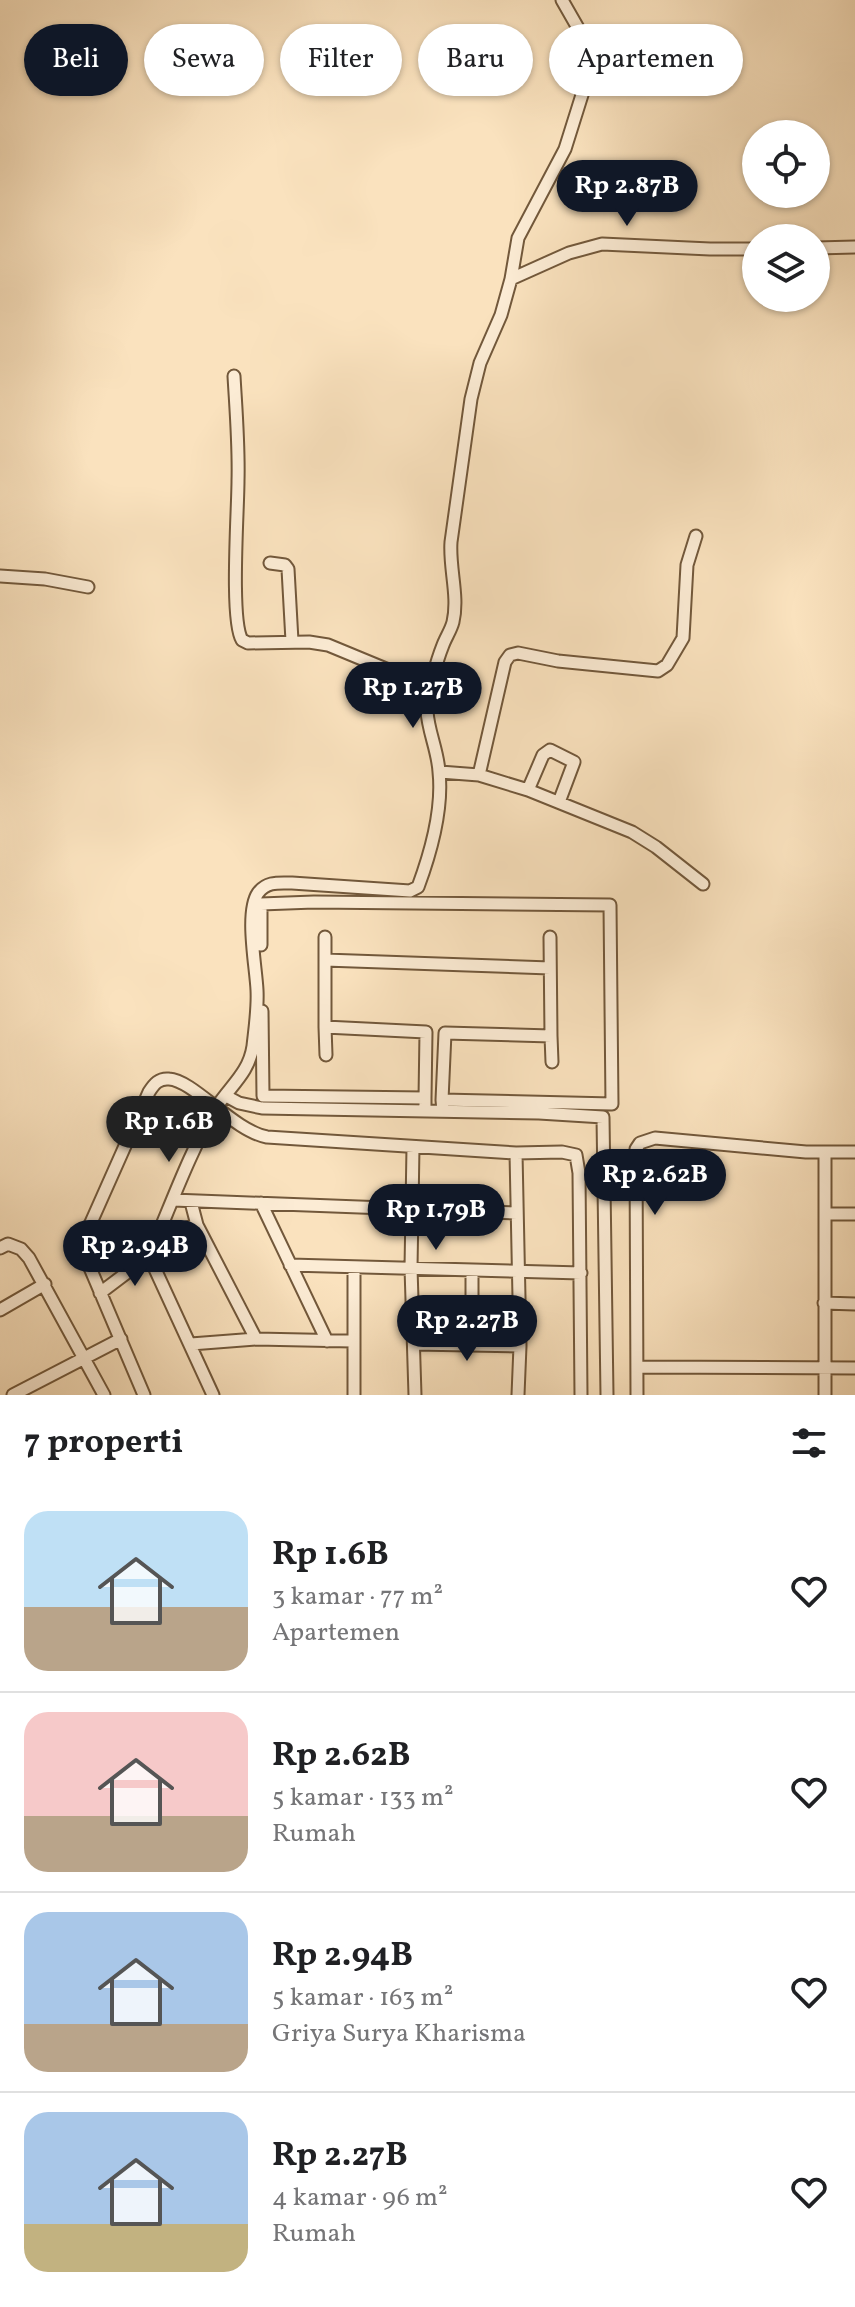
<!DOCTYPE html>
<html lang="id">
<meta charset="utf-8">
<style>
body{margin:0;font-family:Vollkorn,serif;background:#f2f2f2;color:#202124;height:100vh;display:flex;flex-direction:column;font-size:30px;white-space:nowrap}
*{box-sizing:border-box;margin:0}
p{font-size:26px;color:#757577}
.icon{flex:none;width:44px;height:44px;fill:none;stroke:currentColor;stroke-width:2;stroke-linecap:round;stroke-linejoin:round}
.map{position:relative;height:1395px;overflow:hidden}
.sheet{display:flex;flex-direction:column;background:#fff;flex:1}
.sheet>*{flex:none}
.top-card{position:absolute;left:24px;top:24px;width:808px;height:72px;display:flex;gap:16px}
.buttons{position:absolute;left:742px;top:120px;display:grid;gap:16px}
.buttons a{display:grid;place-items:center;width:88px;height:88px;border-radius:50%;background:#fff;box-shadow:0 2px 6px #0004;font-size:40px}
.price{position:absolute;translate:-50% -68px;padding:0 18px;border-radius:28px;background:#111827;color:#fff;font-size:26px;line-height:52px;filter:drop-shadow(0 2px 4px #0008)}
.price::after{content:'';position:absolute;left:50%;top:48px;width:24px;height:18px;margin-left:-12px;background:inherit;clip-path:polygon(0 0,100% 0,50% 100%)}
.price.active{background:#222;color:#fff}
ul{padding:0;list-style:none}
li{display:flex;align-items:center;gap:24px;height:200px;padding:0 24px}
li+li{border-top:2px solid #e0e0e0}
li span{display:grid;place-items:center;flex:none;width:224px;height:160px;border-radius:24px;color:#555}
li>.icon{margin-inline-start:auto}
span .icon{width:96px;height:96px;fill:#fffc;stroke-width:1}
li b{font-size:34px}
h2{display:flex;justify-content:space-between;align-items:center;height:96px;padding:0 24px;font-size:34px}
.chip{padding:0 28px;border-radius:36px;background:#fff;box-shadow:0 2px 6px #0004;font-size:28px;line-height:72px}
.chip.active{background:#111827;color:#fff}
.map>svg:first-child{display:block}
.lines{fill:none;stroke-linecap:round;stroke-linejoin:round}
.street-casing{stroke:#72583b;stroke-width:15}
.street{stroke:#fcecd5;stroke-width:11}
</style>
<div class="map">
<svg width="855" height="1395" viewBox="0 0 855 1395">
<rect width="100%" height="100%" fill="#fae2be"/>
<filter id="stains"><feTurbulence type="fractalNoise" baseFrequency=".0025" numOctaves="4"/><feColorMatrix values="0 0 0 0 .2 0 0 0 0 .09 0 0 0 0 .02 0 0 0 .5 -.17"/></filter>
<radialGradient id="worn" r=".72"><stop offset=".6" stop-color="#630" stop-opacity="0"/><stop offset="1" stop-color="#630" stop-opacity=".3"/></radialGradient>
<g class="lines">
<g class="street-casing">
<path id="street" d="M816,248l39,-1
M511,279l58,-26 33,-9 108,5h46
M234,376c2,35 5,70 4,105 0,29 -8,139 4,159l6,3 61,-1 19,3 104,43
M270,563l15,2 3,4 4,72
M0,576l45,3 43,8
M440,772l39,3 49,15 104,42 24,15 47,37
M479,775l26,-113 5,-7 8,-2 40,8 100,10 9,-6 16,-27 4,-73 9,-29
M528,790l15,-35 7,-5 24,12 -15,40
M325,937v90l101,5 -1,66
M261,945v-41l53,-2 296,3 2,199 -170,-4 1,11
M325,960l225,8
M262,1011l1,85 162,2v13
M325,1027l1,28
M551,1036l1,26
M226,1096l13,7 23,5 277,5 64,4 4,278
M442,1100l3,-67 106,3 -1,-99
M413,1147l-2,121 4,127
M516,1153l4,193 -2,49
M173,1200l344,13
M191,1202l6,23 59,114
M261,1203l66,138
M825,1214h30
M197,1225l-40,12 -8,19 64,139
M157,1237c18,-43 35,-89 59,-129 14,-22 33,-35 37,-62 2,-18 5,-38 4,-56 -1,-23 -12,-78 1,-97 9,-12 21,-10 34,-10l118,8 8,-4c13,-35 25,-78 21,-115 -1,-21 -11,-41 -12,-61 0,-17 10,-51 16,-66 3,-8 8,-15 10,-23 6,-26 -4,-54 -2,-80l20,-143 9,-36 21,-48 10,-36 7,-41 47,-89 27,-86 -6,-21 -24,-42
M0,1248l8,-4 13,5 8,9 75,137
M290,1265l291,8
M100,1293l49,-37
M824,1303l31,1
M0,1310l45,-26
M191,1344l65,-5 96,2
M415,1344l105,2
M472,1345v-75
M637,1367l218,1
M13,1395l108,-56
M144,1395l-59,-139 -2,-10 6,-19 60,-135c5,-8 10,-14 20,-13 24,1 65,52 98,58l249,16 46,-1 14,3 3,18 2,222
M354,1395v-127
M637,1395l-1,-246 4,-6 15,-5 151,14h49
M825,1395v-243"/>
</g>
<use href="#street" class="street"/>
</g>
<rect width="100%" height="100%" filter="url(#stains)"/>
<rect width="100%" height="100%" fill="url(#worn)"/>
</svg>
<div class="buttons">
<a><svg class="icon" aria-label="locate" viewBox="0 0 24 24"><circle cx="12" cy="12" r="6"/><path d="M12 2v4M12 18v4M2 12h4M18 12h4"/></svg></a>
<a><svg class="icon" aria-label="layers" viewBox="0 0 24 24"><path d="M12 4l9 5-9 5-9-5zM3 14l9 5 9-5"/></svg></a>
</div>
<b class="price" style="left:627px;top:228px">Rp 2.87B</b>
<b class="price" style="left:413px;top:730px">Rp 1.27B</b>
<b class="price active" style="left:169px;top:1164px">Rp 1.6B</b>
<b class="price" style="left:655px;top:1217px">Rp 2.62B</b>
<b class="price" style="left:436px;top:1252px">Rp 1.79B</b>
<b class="price" style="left:135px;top:1288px">Rp 2.94B</b>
<b class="price" style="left:467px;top:1363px">Rp 2.27B</b>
<div class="top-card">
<a class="chip active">Beli</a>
<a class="chip">Sewa</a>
<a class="chip">Filter</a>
<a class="chip">Baru</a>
<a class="chip">Apartemen</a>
</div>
</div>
<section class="sheet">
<h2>7 properti<svg class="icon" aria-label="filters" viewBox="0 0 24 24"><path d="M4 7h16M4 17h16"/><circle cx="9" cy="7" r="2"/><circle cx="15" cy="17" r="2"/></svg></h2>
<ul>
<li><span style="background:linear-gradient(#bfe0f5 60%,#b9a48a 0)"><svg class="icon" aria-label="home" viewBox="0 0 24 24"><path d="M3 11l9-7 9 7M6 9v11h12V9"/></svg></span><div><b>Rp 1.6B</b><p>3 kamar · 77 m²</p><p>Apartemen</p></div><svg class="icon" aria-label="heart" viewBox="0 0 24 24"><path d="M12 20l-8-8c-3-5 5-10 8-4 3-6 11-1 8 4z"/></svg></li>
<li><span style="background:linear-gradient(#f6c9c9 65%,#b9a48a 0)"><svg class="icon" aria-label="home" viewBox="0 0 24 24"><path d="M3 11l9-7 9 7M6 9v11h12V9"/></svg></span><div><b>Rp 2.62B</b><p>5 kamar · 133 m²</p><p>Rumah</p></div><svg class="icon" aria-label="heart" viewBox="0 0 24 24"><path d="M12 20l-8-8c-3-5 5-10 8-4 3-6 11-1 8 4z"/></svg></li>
<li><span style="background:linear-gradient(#a9c7e8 70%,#b9a48a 0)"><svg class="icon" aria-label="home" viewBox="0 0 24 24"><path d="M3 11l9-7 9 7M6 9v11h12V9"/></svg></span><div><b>Rp 2.94B</b><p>5 kamar · 163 m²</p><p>Griya Surya Kharisma</p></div><svg class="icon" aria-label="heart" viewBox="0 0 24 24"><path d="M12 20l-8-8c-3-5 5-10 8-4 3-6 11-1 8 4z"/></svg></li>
<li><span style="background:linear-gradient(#a9c7e8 70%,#c2b280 0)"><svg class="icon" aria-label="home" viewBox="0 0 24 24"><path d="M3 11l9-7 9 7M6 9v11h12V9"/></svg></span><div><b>Rp 2.27B</b><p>4 kamar · 96 m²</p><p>Rumah</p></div><svg class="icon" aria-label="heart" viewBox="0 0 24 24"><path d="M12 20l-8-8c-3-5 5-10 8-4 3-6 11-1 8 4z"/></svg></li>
</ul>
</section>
